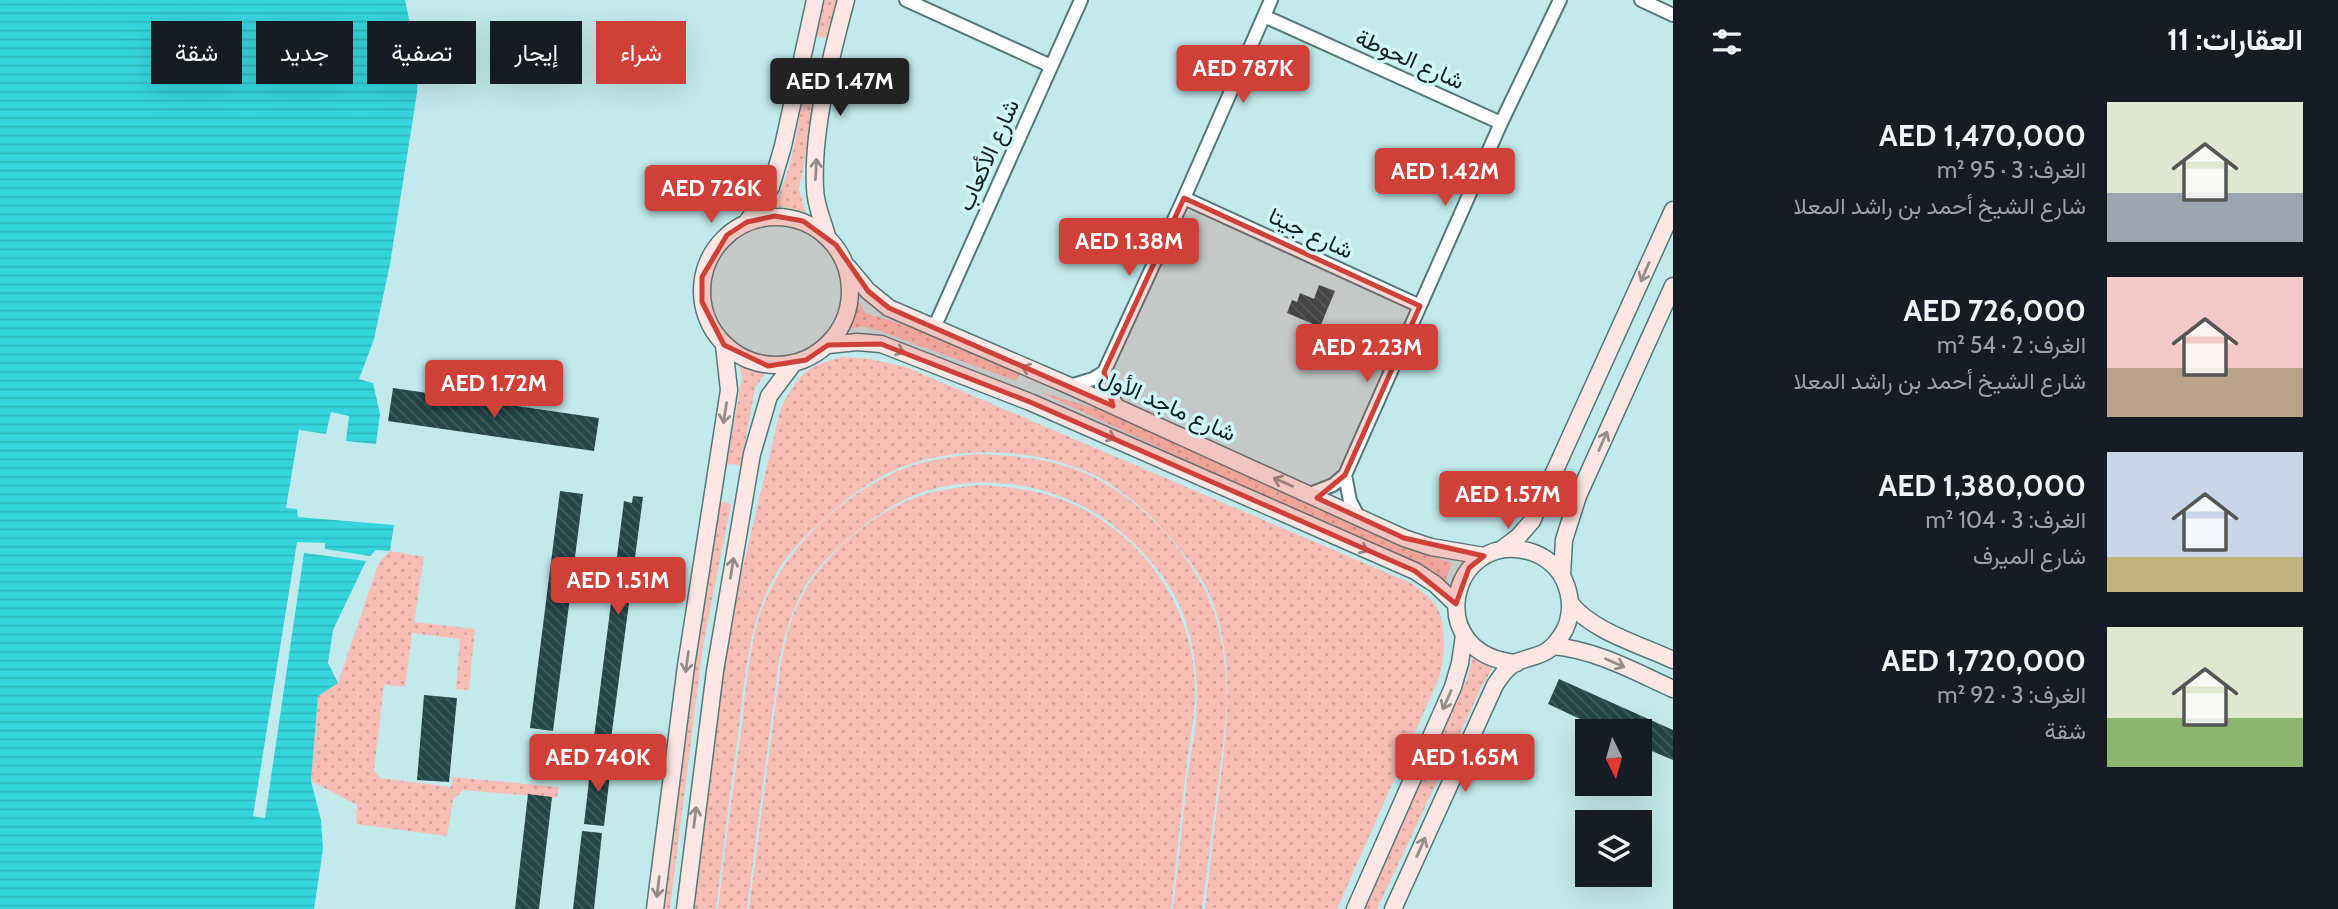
<!DOCTYPE html>
<html lang="ar">
<meta charset="utf-8">
<style>
body{margin:0;font-family:Cabin,Vazirmatn,sans-serif;background:#20242c;color:#f1f3f6;direction:rtl;height:100vh;display:flex;flex-direction:column;font-size:26px;white-space:nowrap}
*{box-sizing:border-box;margin:0}
p{font-size:23px;color:#9ea1a6}
.icon{flex:none;width:38px;height:38px;fill:none;stroke:currentColor;stroke-width:2;stroke-linecap:round;stroke-linejoin:round}
.map{position:relative;flex:1;overflow:hidden;direction:ltr}
.drawer{display:flex;flex-direction:column;background:#171b24;width:665px}
.drawer>*{flex:none}
.guide{position:absolute;left:21px;top:21px;width:665px;height:63px;direction:rtl;display:flex;gap:14px}
.needle{width:46px;rotate:175deg}
.fabs{position:absolute;left:1575px;top:719px;display:grid;gap:14px}
.fabs a{display:grid;place-items:center;width:77px;height:77px;border-radius:0px;background:#171b24;box-shadow:0 7px 28px #0002;font-size:35px}
.price{position:absolute;translate:-50% -60px;padding:0 16px;border-radius:7px;background:#ce4038;color:#fff;font-size:23px;line-height:46px;filter:drop-shadow(0 2px 4px #0008)}
.price::after{content:'';position:absolute;left:50%;top:42px;width:21px;height:16px;margin-left:-10px;background:inherit;clip-path:polygon(0 0,100% 0,50% 100%)}
.price.active{background:#222;color:#fff}
ul{padding:0;list-style:none}
li{display:flex;align-items:center;gap:21px;height:175px;padding:0 35px}
li span{display:grid;place-items:center;flex:none;width:196px;height:140px;border-radius:0px;color:#555}
li>.icon{margin-inline-start:auto}
span .icon{width:84px;height:84px;fill:#fffc;stroke-width:1}
li b{font-size:30px}
h2{display:flex;justify-content:space-between;align-items:center;height:84px;padding:0 35px;font-size:30px}
.chip{padding:0 24px;border-radius:0px;background:#171b24;box-shadow:0 7px 28px #0002;font-size:24px;line-height:63px}
.chip.active{background:#ce4038;color:#fff}
main{display:flex;flex:1;min-height:0}
.map>svg:first-child{display:block}
.green{fill:url(#green-dots)}
.water{fill:url(#water-rules)}
.building{fill:url(#building-back-hatch)}
.lines{fill:none;stroke-linecap:round;stroke-linejoin:round}
.street-casing{stroke:#53787a;stroke-width:16}
.secondary-casing{stroke:#53787a;stroke-width:19}
.street{stroke:#fff;stroke-width:12}
.secondary{stroke:#fde7e4;stroke-width:16}
.oneway{stroke:#938d8c}
.marked{fill:#ce4038;fill-opacity:0.2;stroke:#ce4038;stroke-width:5;stroke-linejoin:round}
.labels{text-anchor:middle;stroke-width:7;stroke-linejoin:round;paint-order:stroke}
.street-label{font-size:23px;fill:#112021;stroke:#cff7f9}
</style>
<main>
<section class="drawer">
<h2>العقارات: 11<svg class="icon" aria-label="filters" viewBox="0 0 24 24"><path d="M4 7h16M4 17h16"/><circle cx="9" cy="7" r="2"/><circle cx="15" cy="17" r="2"/></svg></h2>
<ul>
<li><span style="background:linear-gradient(#dfe7d0 65%,#9aa5b1 0)"><svg class="icon" aria-label="home" viewBox="0 0 24 24"><path d="M3 11l9-7 9 7M6 9v11h12V9"/></svg></span><div><b>AED 1,470,000</b><p>الغرف: 3 · 95 m²</p><p>شارع الشيخ أحمد بن راشد المعلا</p></div></li>
<li><span style="background:linear-gradient(#f6c9c9 65%,#b9a48a 0)"><svg class="icon" aria-label="home" viewBox="0 0 24 24"><path d="M3 11l9-7 9 7M6 9v11h12V9"/></svg></span><div><b>AED 726,000</b><p>الغرف: 2 · 54 m²</p><p>شارع الشيخ أحمد بن راشد المعلا</p></div></li>
<li><span style="background:linear-gradient(#c9d6e8 75%,#c2b280 0)"><svg class="icon" aria-label="home" viewBox="0 0 24 24"><path d="M3 11l9-7 9 7M6 9v11h12V9"/></svg></span><div><b>AED 1,380,000</b><p>الغرف: 3 · 104 m²</p><p>شارع الميرف</p></div></li>
<li><span style="background:linear-gradient(#dfe7d0 65%,#8fb573 0)"><svg class="icon" aria-label="home" viewBox="0 0 24 24"><path d="M3 11l9-7 9 7M6 9v11h12V9"/></svg></span><div><b>AED 1,720,000</b><p>الغرف: 3 · 92 m²</p><p>شقة</p></div></li>
</ul>
</section>
<div class="map">
<svg width="1673" height="909" viewBox="0 0 1673 909">
<defs>
<pattern id="green-dots" width="8" height="8" patternUnits="userSpaceOnUse" patternTransform="scale(1.75)"><rect width="8" height="8" fill="#f8beb6"/><path d="M2 2h.1M6 6h.1" fill="none" stroke="#d4a39c" stroke-width="1.8" stroke-linecap="round"/></pattern>
<pattern id="water-rules" width="6" height="5" patternUnits="userSpaceOnUse" patternTransform="scale(1.75)"><rect width="6" height="5" fill="#35d5de"/><path d="M0 2.5h6" fill="none" stroke="#2eb7be"/></pattern>
<pattern id="building-back-hatch" width="6" height="6" patternUnits="userSpaceOnUse" patternTransform="scale(1.75)"><rect width="6" height="6" fill="#234649"/><path d="M-1 5l2 2M0 0l6 6M5-1l2 2" fill="none" stroke="#415e60"/></pattern>
</defs>
<rect width="100%" height="100%" fill="#c2eaec"/>
<path class="green" d="M825,0h12l-9,38 -12,-2z
M808,61l15,2 -24,126 7,25 -22,-7 -12,1c24,-38 28,-103 36,-147z
M859,302l6,11 90,27 66,31 -5,10 -139,-51 -13,-3 -15,1z
M843,357l27,2 36,8 507,217c6,6 16,12 21,19 14,18 11,54 5,75l-102,231h-132c5,-40 9,-79 14,-119 8,-62 16,-123 -5,-184 -9,-27 -27,-49 -45,-70 -22,-25 -49,-49 -79,-63 -55,-25 -132,-28 -188,-6 -30,12 -56,31 -79,53 -16,14 -33,31 -44,49 -31,49 -34,111 -41,167 -8,58 -15,115 -22,173h-26l28,-238 63,-263c18,-34 24,-42 62,-51z
M738,361l19,9h11l-13,18 -14,77 -14,-1 15,-87z
M1040,392l64,19 286,131 62,21 -7,18z
M975,454c38,1 79,5 114,21 53,25 100,76 122,129 11,27 15,60 16,89 0,28 -5,56 -8,84 -6,44 -11,88 -17,132h-29c5,-46 10,-91 15,-137 2,-14 5,-27 7,-41 4,-38 2,-79 -11,-115 -12,-33 -37,-62 -63,-84 -54,-47 -140,-64 -208,-36 -26,11 -49,28 -70,47 -14,13 -29,28 -38,44 -14,24 -20,48 -26,74l-32,248h-29c7,-62 15,-123 24,-185 4,-37 7,-75 18,-110 22,-64 81,-119 142,-145 23,-9 48,-12 73,-15z
M977,485c59,2 101,13 147,52 46,40 73,99 71,160 -1,25 -6,49 -9,74 -5,46 -10,92 -15,138h-422l32,-247c3,-12 5,-25 9,-37 16,-55 71,-106 124,-127 20,-8 41,-10 63,-13z
M718,501l13,3 -28,142 -33,263h-13z
M390,551l34,6 -10,65 61,7 -6,61 -13,-1 4,-50 -48,-6 -7,54 -21,-2 -10,85 6,8 71,9 2,-10 106,10 -2,11 -94,-8 -10,10 -6,36 -91,-12 1,-19 -46,-24 7,-85 20,-13 41,-121z
M1473,656l22,8 -13,22 -105,223h-16l106,-230z"/>
<path class="water" d="M0,0h405l14,66 -2,27 -27,171 -16,75 -15,40 14,4 7,31 -4,30 -30,-3 3,-25 -18,-4 -5,22 -27,-4 -13,78 11,1 1,8 96,8 -4,26 -14,-1 -6,6 -45,-7v-6l-28,-1 -44,274 12,2 39,-265 62,8 -33,69 -5,33 10,20 -20,13 -7,85 10,39 2,29 -9,60h-314z"/>
<path class="building" d="M1319,285l16,6 -15,36 -33,-14 5,-13 5,2 3,-9 14,6z
M393,388l206,30 -5,33 -206,-30z
M560,491l23,3 -30,237 -23,-3z
M633,496l10,1 -32,242 -17,-2 30,-236 8,2z
M1559,679l114,51v30l-33,-14v-14h-32l-60,-28z
M424,695l33,3 -8,84 -32,-2z
M591,763l20,2 -7,61 -20,-2z
M528,794l24,3 -13,112h-24z
M582,831l20,2 -8,76h-21z"/>
<g class="lines">
<g class="street-casing">
<path id="street" d="M906,0l145,66
M1641,0l32,15
M1264,16l237,107
M1184,198l236,108
M934,328l147,-328
M1104,372l13,35
M1070,386l23,-7 11,-7 80,-174 87,-198
M1345,475l5,26 8,15
M1310,494l23,-9 12,-10 156,-352 59,-123"/>
</g>
<g class="secondary-casing">
<path id="secondary" d="M702 291a74 74 0 1 1 148 0a74 74 0 1 1-148 0Z
M747,222l24,-35 12,-41 32,-146
M827,236c-4,-15 -12,-32 -12,-48 -3,-57 16,-132 31,-188
M848,267l20,24 21,17 181,78 334,152 27,9 53,9
M828,345l29,-3 24,2 149,58 385,169 20,13 21,20
M1502,549l16,-12 14,-16 141,-311
M1562,575l2,-35 14,-44 95,-210
M1571,604c21,27 70,41 102,56
M1553,646c43,4 81,25 120,43
M655,909l31,-243 43,-276 -5,-45
M685,909l30,-238 37,-217 17,-58 24,-32
M1355,909l98,-222 7,-24 4,-28
M1393,909l102,-224c6,-9 12,-18 22,-23 20,-8 30,-5 44,-26 12,-17 11,-39 3,-56 -7,-15 -21,-25 -36,-29 -78,-20 -107,104 -11,112"/>
</g>
<use href="#street" class="street"/>
<use href="#secondary" class="secondary"/>
</g>
<defs><path id="oneway-shaft" d="M-6 0H5M1.5-3L5.5 0L1.5 3" fill="none" stroke-width="1.6" stroke-linecap="round" stroke-linejoin="round" transform="scale(1.75)"/></defs>
<g class="oneway">
<use href="#oneway-shaft" transform="translate(816 169) rotate(-87)"/>
<use href="#oneway-shaft" transform="translate(1645 272) rotate(114)"/>
<use href="#oneway-shaft" transform="translate(895 349) rotate(21)"/>
<use href="#oneway-shaft" transform="translate(1031 370) rotate(-157)"/>
<use href="#oneway-shaft" transform="translate(725 413) rotate(99)"/>
<use href="#oneway-shaft" transform="translate(1106 435) rotate(24)"/>
<use href="#oneway-shaft" transform="translate(1603 441) rotate(-66)"/>
<use href="#oneway-shaft" transform="translate(1283 482) rotate(-156)"/>
<use href="#oneway-shaft" transform="translate(1359 547) rotate(24)"/>
<use href="#oneway-shaft" transform="translate(732 568) rotate(-81)"/>
<use href="#oneway-shaft" transform="translate(687 662) rotate(98)"/>
<use href="#oneway-shaft" transform="translate(1615 663) rotate(24)"/>
<use href="#oneway-shaft" transform="translate(1447 700) rotate(114)"/>
<use href="#oneway-shaft" transform="translate(695 817) rotate(-83)"/>
<use href="#oneway-shaft" transform="translate(1421 847) rotate(-66)"/>
<use href="#oneway-shaft" transform="translate(658 887) rotate(97)"/>
</g>
<path class="marked" d="M1184,198l236,108 -75,169 -28,23 87,40 80,18 -15,12 -13,36 -41,-33 -385,-169 -149,-58 -53,1 -22,15 -38,6 -44,-21 -22,-43v-25l25,-42 20,-13 28,-6 28,5 33,24 32,46 21,17 224,98 -9,-34z"/>
<g class="labels">
<g class="street-label">
<text transform="translate(1410 59) rotate(24)" y="8">شارع الحوطة</text>
<text transform="translate(988 155) rotate(-66)" y="8">شارع الأكعاب</text>
<text transform="translate(1311 233) rotate(25)" y="8">شارع جيتا</text>
<text transform="translate(1168 405) rotate(24)" y="8">شارع ماجد الأول</text>
</g>
</g>
</svg>
<div class="fabs">
<a><svg class="needle" viewBox="-14 -14 28 28"><path d="M0-13l5 13h-10z" fill="#e53935"/><path d="M0 13l5-13h-10z" fill="#9ea1a6"/></svg></a>
<a><svg class="icon" aria-label="layers" viewBox="0 0 24 24"><path d="M12 4l9 5-9 5-9-5zM3 14l9 5 9-5"/></svg></a>
</div>
<b class="price" style="left:1243px;top:105px">AED 787K</b>
<b class="price active" style="left:840px;top:118px">AED 1.47M</b>
<b class="price" style="left:1445px;top:208px">AED 1.42M</b>
<b class="price" style="left:711px;top:225px">AED 726K</b>
<b class="price" style="left:1129px;top:278px">AED 1.38M</b>
<b class="price" style="left:1367px;top:384px">AED 2.23M</b>
<b class="price" style="left:494px;top:420px">AED 1.72M</b>
<b class="price" style="left:1508px;top:531px">AED 1.57M</b>
<b class="price" style="left:618px;top:617px">AED 1.51M</b>
<b class="price" style="left:598px;top:794px">AED 740K</b>
<b class="price" style="left:1465px;top:794px">AED 1.65M</b>
<div class="guide">
<a class="chip active">شراء</a>
<a class="chip">إيجار</a>
<a class="chip">تصفية</a>
<a class="chip">جديد</a>
<a class="chip">شقة</a>
</div>
</div>
</main>
